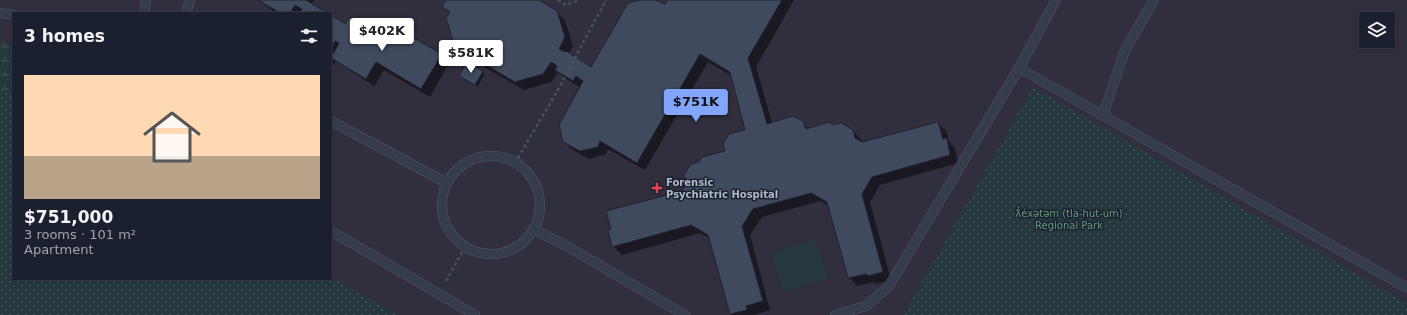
<!DOCTYPE html>
<meta charset="utf-8">
<style>
body{margin:0;font-family:"DejaVu Sans",sans-serif;background:#272d39;color:#f1f3f6;height:100vh;display:flex;flex-direction:column;font-size:15px;white-space:nowrap}
*{box-sizing:border-box;margin:0}
p{font-size:13px;color:#9fa3aa}
.icon{flex:none;width:22px;height:22px;fill:none;stroke:currentColor;stroke-width:2;stroke-linecap:round;stroke-linejoin:round}
.map{position:relative;flex:1;overflow:hidden}
.panel{position:absolute;left:12px;top:12px;width:320px;height:268px;display:flex;flex-direction:column;background:#1a202d;border-radius:0px;box-shadow:0 2px 6px #0003,0 0 0 1px #383e49}
.panel>*{flex:none}
.fabs{position:absolute;left:1359px;top:12px;display:grid;gap:8px}
.fabs a{display:grid;place-items:center;width:36px;height:36px;border-radius:0px;background:#1a202d;box-shadow:0 2px 6px #0003,0 0 0 1px #383e49;font-size:20px}
.price{position:absolute;translate:-50% -34px;padding:0 9px;border-radius:4px;background:#fff;color:#222;font-size:13px;line-height:26px;filter:drop-shadow(0 1px 2px #0008)}
.price::after{content:'';position:absolute;left:50%;top:24px;width:12px;height:9px;margin-left:-6px;background:inherit;clip-path:polygon(0 0,100% 0,50% 100%)}
.price.active{background:#82a6fc;color:#111}
ul{padding:0;list-style:none}
li{display:grid;align-content:center;gap:8px;height:212px;padding:0 12px}
li+li{border-top:1px solid #383e49}
li span{display:grid;place-items:center;height:124px;border-radius:0px;color:#555}
li>.icon{margin-inline-start:auto}
span .icon{width:72px;height:72px;fill:#fffc;stroke-width:1}
li b{font-size:17px}
h2{display:flex;justify-content:space-between;align-items:center;height:48px;padding:0 12px;font-size:17px}
.map>svg:first-child{display:block}
.medical{fill:#312e3d;fill-rule:evenodd}
.grass{fill:#24383d}
.wetland{fill:url(#wetland-marsh)}
.park{fill:url(#park-dots)}
.shadow{fill:#0007}
.building{fill:#404a5f;stroke:#1d2433}
.lines{fill:none;stroke-linecap:round;stroke-linejoin:round}
.lane-casing{stroke:#515867;stroke-width:10}
.path{stroke:#41555b;stroke-width:2.5;stroke-dasharray:3 3;stroke-linecap:butt}
.lane{stroke:#353d4c;stroke-width:9}
.health-dot{fill:#e0444e;stroke:#1b2231;stroke-width:1.5}
.labels{text-anchor:middle;stroke-width:3;stroke-linejoin:round;paint-order:stroke}
.poi-label{font-size:10px;font-weight:bold;fill:#b1b8c8;stroke:#1b2231;text-anchor:start}
.park-label{font-size:10px;fill:#679a77;stroke:#1b2231}
</style>
<div class="map">
<svg width="1407" height="315" viewBox="0 0 1407 315">
<defs>
<pattern id="wetland-marsh" width="20" height="14" patternUnits="userSpaceOnUse"><rect width="20" height="14" fill="#24383d"/><path d="M1 5h8M5 5V1M11 12h8M15 12V8" fill="none" stroke="#415358"/></pattern>
<pattern id="park-dots" width="8" height="8" patternUnits="userSpaceOnUse"><rect width="8" height="8" fill="#24383d"/><path d="M2 2h.1M6 6h.1" fill="none" stroke="#415358" stroke-width="1.8" stroke-linecap="round"/></pattern>
</defs>
<rect width="100%" height="100%" fill="#222b3c"/>
<path class="medical" d="M0,0h1407v304l-498,11h-517l-61,-36v-266h-318v85l-13,-8zM1366,19h22v22h-22z"/>
<path class="grass" d="M816,240l12,39 -45,13 -12,-39z"/>
<path class="wetland" d="M0,42l13,2v138l-13,-6z"/>
<path class="park" d="M0,87l13,7v185h318v-2l67,38h-398z
M1033,87l374,216v12h-504z"/>
<path class="shadow" d="M258,0h56l-3,5 14,8h-49z
M447,0h90l19,12 9,8 8,26 -5,8 23,14 53,-68h10l11,5 3,-5h126l-38,67 16,56 30,-1 7,7 43,1 9,9 1,4 75,-20 9,8 3,11 6,6 3,15 -78,22 -10,17 21,78 -15,4 -2,-2 -17,4 -8,-9 -20,-71 -9,-5 -58,16 -12,18 20,75 -16,5h-22l-22,-77 -10,-5 -78,22 -9,-9 70,-54 43,-40 20,-22 -14,-54 -24,-14 -63,108 -37,-21 -2,5 -17,5 -16,-9 -9,-8 17,-54 -16,-10 -7,-6 -7,10 -27,8 -60,-35 -8,-8 -6,-34 -7,-6z
M331,16l15,9 47,19 48,11 8,8 -19,34 -46,-27 -10,16 -38,-25 -3,5 -2,-2z
M482,72l3,2 -7,12 -15,-8z"/>
<path class="building" d="M258,0h48l21,13h-27l2,-4 -7,-4 -5,8h-10z
M446,0h93l18,11 8,26 -6,12 6,3 1,-1 25,16 37,-64 12,-3h16l9,4 2,-4h115l-34,58 19,66 26,-8 10,5 3,8 23,-7 5,3 7,-2 12,7 2,8 7,4 76,-20 5,17 4,-1 3,17 -78,22 -10,17 21,78 -15,4 -2,-2 -18,4 -21,-76 -16,-9 -58,16 -11,17 21,75 -17,5 1,4 -17,4 -22,-79 -17,-10 -79,22 -4,-17 3,-1 -5,-18 76,-20 5,-8 -3,-8 7,-11 8,-2 3,-5 23,-6 -2,-7 6,-10 16,-4 -15,-58 -30,-18 -63,109 -37,-22 -2,6 -18,4 -17,-9 -4,-17 24,-44 -7,-5 -3,5 -18,-11 2,-4 -6,-4 -8,12 -28,8 -60,-35 -9,-29 4,-6 -8,-5z
M331,15l14,9 4,-7 43,26 8,-13 42,24 -21,35 -45,-27 -10,17 -35,-21 8,-15 -4,-2 -4,6z
M467,62l16,9 -8,14 -16,-9z"/>
<g class="lines">
<g class="lane-casing">
<path id="lane" d="M0,13l13,2
M144,13l2,-13
M186,13l4,-13
M1019,68l388,220
M1103,115l22,-65 29,-50
M331,121l116,62
M442 205a49 49 0 1 1 98 0a49 49 0 1 1-98 0Z
M533,229l32,16 120,70
M331,231l144,84
M835,315l31,-9 23,-20 130,-218 37,-68"/>
</g>
<path class="path" d="M558,0l8,5 14,-5
M515,163l44,-75 47,-88
M446,281l19,-34"/>
<use href="#lane" class="lane"/>
</g>
<path class="health-dot" d="M655 182h4v4h4v4h-4v4h-4v-4h-4v-4h4z"/>
<g class="labels">
<g class="poi-label">
<text x="666" y="186">Forensic<tspan x="666" dy="12">Psychiatric Hospital</tspan></text>
</g>
<g class="park-label">
<text x="1069" y="217">ƛ̓éxətəm (tla-hut-um)<tspan x="1069" dy="12">Regional Park</tspan></text>
</g>
</g>
</svg>
<div class="fabs">
<a><svg class="icon" aria-label="layers" viewBox="0 0 24 24"><path d="M12 4l9 5-9 5-9-5zM3 14l9 5 9-5"/></svg></a>
</div>
<b class="price" style="left:382px;top:52px">$402K</b>
<b class="price" style="left:471px;top:74px">$581K</b>
<b class="price active" style="left:696px;top:123px">$751K</b>
<section class="panel">
<h2>3 homes<svg class="icon" aria-label="filters" viewBox="0 0 24 24"><path d="M4 7h16M4 17h16"/><circle cx="9" cy="7" r="2"/><circle cx="15" cy="17" r="2"/></svg></h2>
<ul>
<li><span style="background:linear-gradient(#ffd9b3 65%,#b9a48a 0)"><svg class="icon" aria-label="home" viewBox="0 0 24 24"><path d="M3 11l9-7 9 7M6 9v11h12V9"/></svg></span><div><b>$751,000</b><p>3 rooms · 101 m²</p><p>Apartment</p></div></li>
</ul>
</section>
</div>
